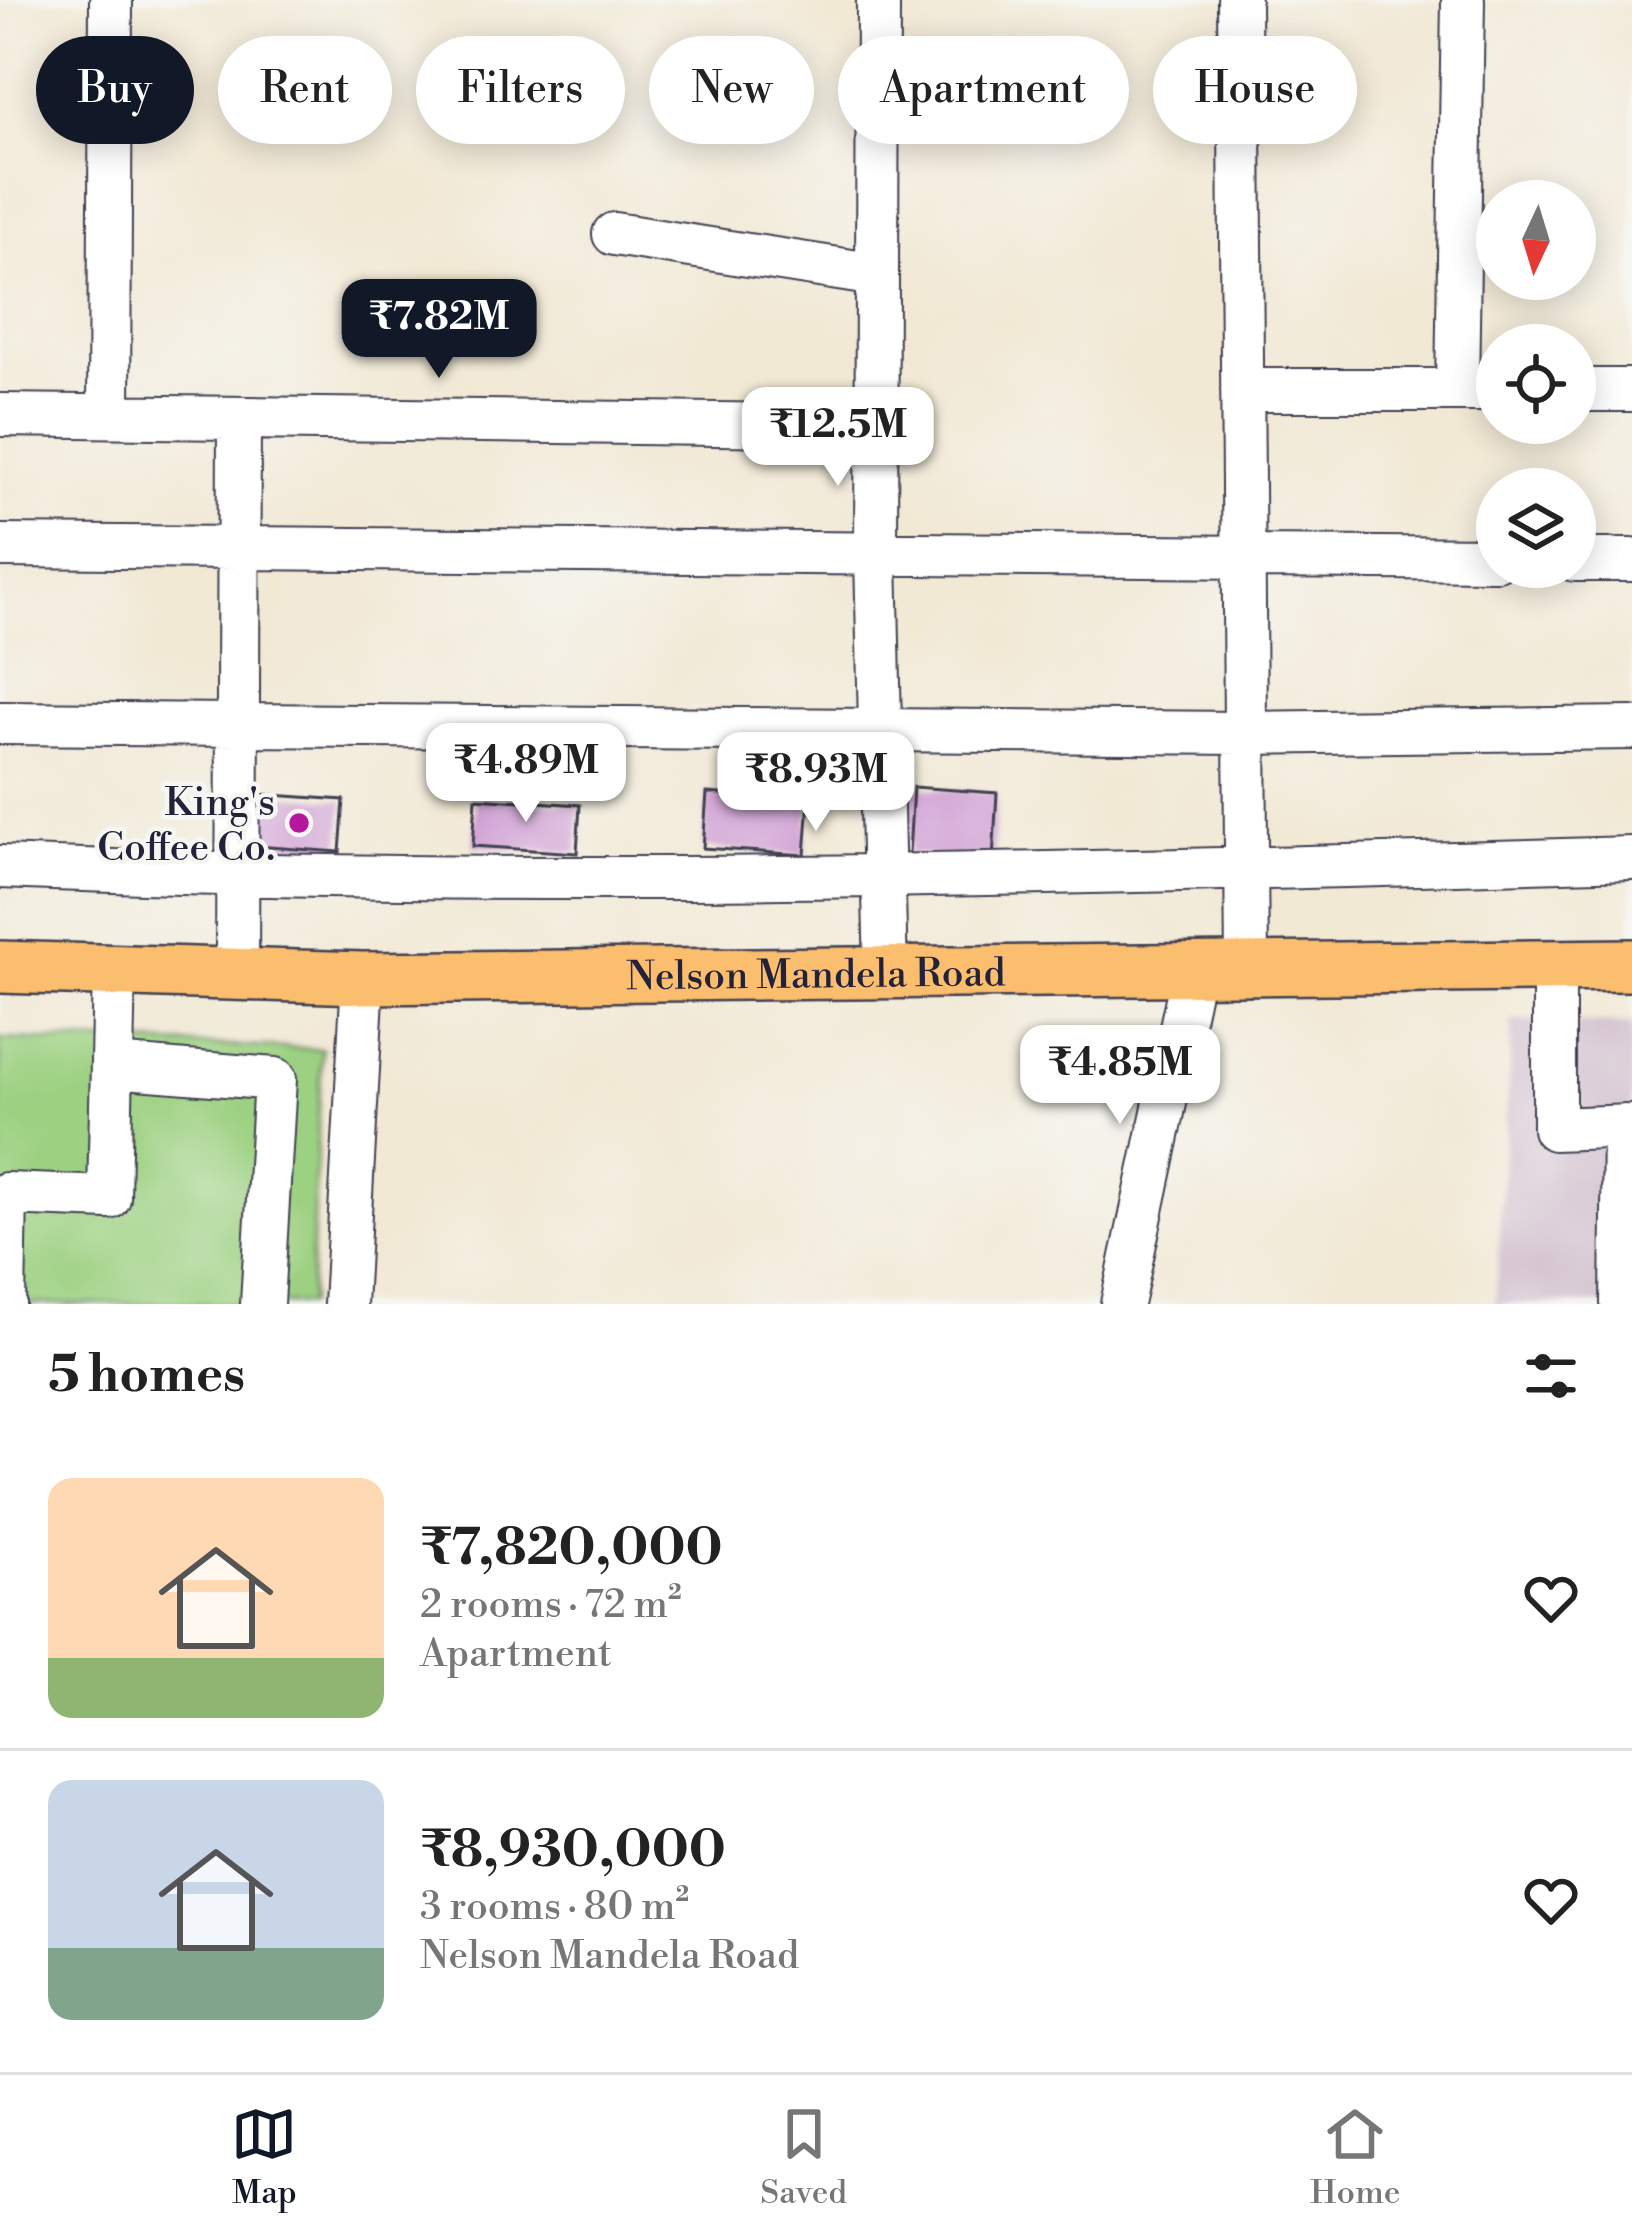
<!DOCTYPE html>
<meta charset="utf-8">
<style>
body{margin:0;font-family:"Libre Bodoni",serif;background:#f6f6f6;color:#222;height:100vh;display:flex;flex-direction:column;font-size:45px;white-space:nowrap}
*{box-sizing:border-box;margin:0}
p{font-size:39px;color:#767676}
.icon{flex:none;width:66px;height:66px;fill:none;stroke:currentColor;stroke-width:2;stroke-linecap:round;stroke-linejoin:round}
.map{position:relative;height:1304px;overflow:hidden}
.details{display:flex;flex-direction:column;background:#fff;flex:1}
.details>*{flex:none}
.top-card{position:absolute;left:36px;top:36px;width:1560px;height:108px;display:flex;gap:24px}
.needle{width:78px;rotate:184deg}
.buttons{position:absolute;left:1476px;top:180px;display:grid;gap:24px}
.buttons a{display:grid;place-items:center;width:120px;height:120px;border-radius:50%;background:#fff;box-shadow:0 6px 30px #0003;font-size:60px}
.price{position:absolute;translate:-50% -102px;padding:0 27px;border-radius:24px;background:#fff;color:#222;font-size:39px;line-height:78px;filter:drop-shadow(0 3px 6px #0008)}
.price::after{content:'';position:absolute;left:50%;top:72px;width:36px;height:27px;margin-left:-18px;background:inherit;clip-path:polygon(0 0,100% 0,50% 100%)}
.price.active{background:#111827;color:#fff}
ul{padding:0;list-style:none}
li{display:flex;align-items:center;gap:36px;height:300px;padding:0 48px}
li+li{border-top:3px solid #e0e0e0}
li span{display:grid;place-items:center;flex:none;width:336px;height:240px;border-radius:24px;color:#555}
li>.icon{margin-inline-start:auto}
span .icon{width:144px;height:144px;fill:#fffc;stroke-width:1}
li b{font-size:51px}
h2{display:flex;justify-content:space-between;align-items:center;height:144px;padding:0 48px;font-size:51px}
.pill{padding:0 42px;border-radius:54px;background:#fff;box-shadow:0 6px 30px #0003;font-size:42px;line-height:108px}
.pill.active{background:#111827;color:#fff}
.dock{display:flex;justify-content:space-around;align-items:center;height:168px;border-top:3px solid #e0e0e0;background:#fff;font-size:33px;color:#767676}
.dock a{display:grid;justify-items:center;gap:6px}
.dock .active{color:#111827}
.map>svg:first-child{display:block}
.industrial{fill:#d0bdcd}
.green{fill:#9dd182;stroke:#607a5e;stroke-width:3}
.building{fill:#ce9ad2}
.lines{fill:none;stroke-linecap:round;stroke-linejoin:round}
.minor-casing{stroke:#414052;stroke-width:46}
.major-casing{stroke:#414052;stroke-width:56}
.minor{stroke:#fff;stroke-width:42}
.major{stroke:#fbbd6e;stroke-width:51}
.poi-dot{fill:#b5179e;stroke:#f6f6f2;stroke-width:4.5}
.labels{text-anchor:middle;stroke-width:9;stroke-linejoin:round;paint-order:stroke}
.poi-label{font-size:39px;fill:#22223b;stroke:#f6f6f2;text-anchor:end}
.street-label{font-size:39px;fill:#22223b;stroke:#f6f6f2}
</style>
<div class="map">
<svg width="1632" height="1304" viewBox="0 0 1632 1304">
<rect width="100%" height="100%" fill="#f6f6f2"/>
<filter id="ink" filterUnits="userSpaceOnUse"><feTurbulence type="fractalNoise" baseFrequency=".00833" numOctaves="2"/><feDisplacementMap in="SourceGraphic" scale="24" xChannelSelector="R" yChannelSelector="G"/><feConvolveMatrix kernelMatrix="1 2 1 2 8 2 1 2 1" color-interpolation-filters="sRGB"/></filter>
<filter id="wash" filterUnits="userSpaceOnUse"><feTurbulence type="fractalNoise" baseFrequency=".004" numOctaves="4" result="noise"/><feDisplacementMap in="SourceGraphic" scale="48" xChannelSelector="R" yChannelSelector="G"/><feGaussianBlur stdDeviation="2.7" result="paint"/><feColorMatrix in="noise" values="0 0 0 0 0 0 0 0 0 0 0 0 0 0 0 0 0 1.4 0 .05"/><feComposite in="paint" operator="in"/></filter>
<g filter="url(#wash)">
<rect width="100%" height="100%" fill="#f2e9d5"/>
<path class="industrial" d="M1512,1020l120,4v280h-137z"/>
<path class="green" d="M0,1039l322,10 -13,255h-309z"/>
<g id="blocks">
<path class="building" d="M913,787l84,6 -4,67 -84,-6z
M707,793l102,8 -4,54 -102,-7z
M258,794l86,6 -4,52 -85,-6z
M476,798l104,7 -3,48 -104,-7z"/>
</g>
</g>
<g filter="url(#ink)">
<use href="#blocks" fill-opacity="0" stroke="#414052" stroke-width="3"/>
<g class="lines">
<g class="minor-casing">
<path id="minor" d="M878,0l-2,557 10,420
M1239,0l8,967
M614,234l263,41
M1242,390h255
M1457,390l6,-390
M1575,390h57
M0,415l877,11
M109,416l2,-416
M0,546l1497,13
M1575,560h57
M0,723l1242,10 390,-5
M0,867c543,22 1089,7 1632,-9
M1554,966v163l78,-3
M237,974l2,-556
M112,1066l163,13 -13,225
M4,1304l2,-110 103,4 5,-228
M345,1304l18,-326
M1122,1304l72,-337
M1622,1304l2,-178"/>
</g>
<g class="major-casing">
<g id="major">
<path id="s1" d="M0,967l363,11 1269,-13"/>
</g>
</g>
<use href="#minor" class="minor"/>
<use href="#major" class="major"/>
</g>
</g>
<circle class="poi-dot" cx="299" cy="823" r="12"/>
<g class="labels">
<g class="poi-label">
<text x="275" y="815">King's<tspan x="275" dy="45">Coffee Co.</tspan></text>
</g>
<g class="street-label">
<text dy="14" stroke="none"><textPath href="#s1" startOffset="816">Nelson Mandela Road</textPath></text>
</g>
</g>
</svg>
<div class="buttons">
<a><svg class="needle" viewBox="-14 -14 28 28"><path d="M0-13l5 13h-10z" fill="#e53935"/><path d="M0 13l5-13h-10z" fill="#767676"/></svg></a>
<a><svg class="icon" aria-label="locate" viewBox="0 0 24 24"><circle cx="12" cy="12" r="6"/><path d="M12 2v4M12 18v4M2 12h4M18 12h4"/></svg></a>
<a><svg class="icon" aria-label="layers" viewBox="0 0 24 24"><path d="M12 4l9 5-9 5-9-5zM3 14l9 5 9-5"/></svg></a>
</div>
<b class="price active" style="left:439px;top:381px">₹7.82M</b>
<b class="price" style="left:838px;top:489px">₹12.5M</b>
<b class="price" style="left:526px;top:825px">₹4.89M</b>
<b class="price" style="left:816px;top:834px">₹8.93M</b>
<b class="price" style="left:1120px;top:1127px">₹4.85M</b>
<div class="top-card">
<a class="pill active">Buy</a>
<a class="pill">Rent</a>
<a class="pill">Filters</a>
<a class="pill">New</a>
<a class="pill">Apartment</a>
<a class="pill">House</a>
</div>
</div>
<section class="details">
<h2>5 homes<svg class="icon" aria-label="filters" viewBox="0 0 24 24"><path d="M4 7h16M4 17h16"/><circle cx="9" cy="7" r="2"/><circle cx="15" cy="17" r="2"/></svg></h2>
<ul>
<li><span style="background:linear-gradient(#ffd9b3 75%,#8fb573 0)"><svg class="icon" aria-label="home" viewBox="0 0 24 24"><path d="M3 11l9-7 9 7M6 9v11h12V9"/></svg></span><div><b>₹7,820,000</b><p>2 rooms · 72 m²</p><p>Apartment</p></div><svg class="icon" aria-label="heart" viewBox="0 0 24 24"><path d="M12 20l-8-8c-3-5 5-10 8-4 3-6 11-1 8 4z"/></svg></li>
<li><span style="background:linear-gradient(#c9d6e8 70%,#7fa58c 0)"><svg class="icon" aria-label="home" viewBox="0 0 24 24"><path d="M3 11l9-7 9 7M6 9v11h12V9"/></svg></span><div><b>₹8,930,000</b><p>3 rooms · 80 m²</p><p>Nelson Mandela Road</p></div><svg class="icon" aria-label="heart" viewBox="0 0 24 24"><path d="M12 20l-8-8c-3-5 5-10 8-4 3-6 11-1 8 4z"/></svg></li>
</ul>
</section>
<nav class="dock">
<a class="active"><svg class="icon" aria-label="map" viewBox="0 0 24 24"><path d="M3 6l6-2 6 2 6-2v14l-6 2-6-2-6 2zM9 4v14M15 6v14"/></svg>Map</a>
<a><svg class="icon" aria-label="saved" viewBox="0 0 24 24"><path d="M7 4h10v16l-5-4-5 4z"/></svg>Saved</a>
<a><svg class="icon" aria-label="home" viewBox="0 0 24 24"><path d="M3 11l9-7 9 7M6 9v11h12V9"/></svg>Home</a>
</nav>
